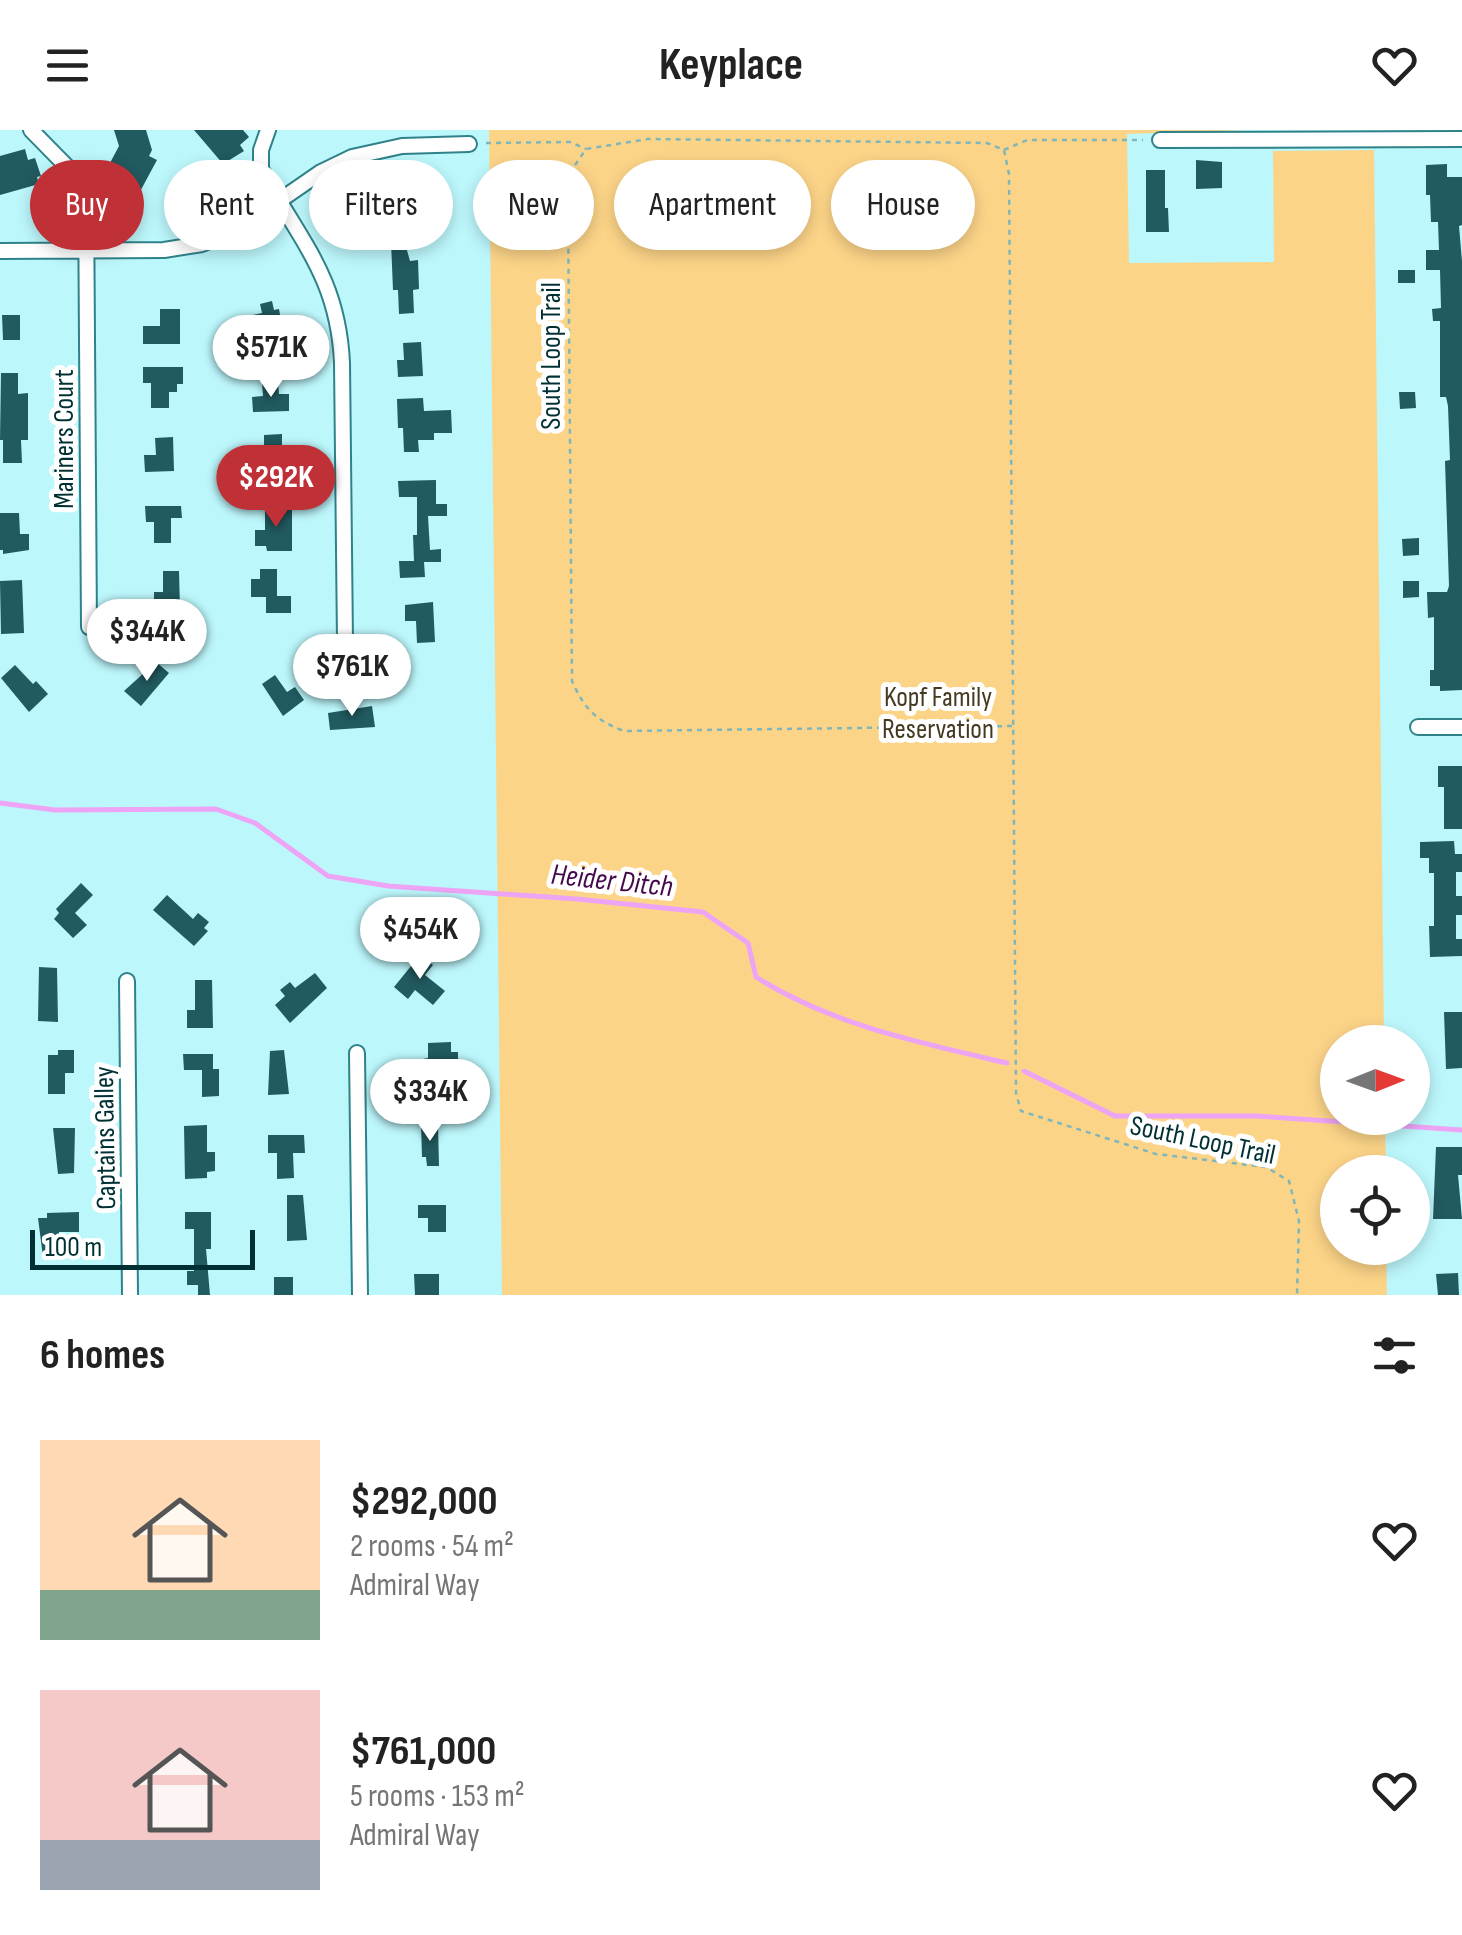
<!DOCTYPE html>
<meta charset="utf-8">
<style>
body{margin:0;font-family:"Sofia Sans Condensed",sans-serif;background:#f6f6f6;color:#222;height:100vh;display:flex;flex-direction:column;font-size:38px;white-space:nowrap}
*{box-sizing:border-box;margin:0}
p{font-size:32px;color:#767676}
.icon{flex:none;width:55px;height:55px;fill:none;stroke:currentColor;stroke-width:2;stroke-linecap:round;stroke-linejoin:round}
.map{position:relative;height:1165px;overflow:hidden}
.sheet{display:flex;flex-direction:column;background:#fff;flex:1}
.sheet>*{flex:none}
.banner{position:absolute;left:30px;top:30px;width:1402px;height:90px;display:flex;gap:20px}
.needle{width:65px;rotate:89deg}
.controls{position:absolute;left:1320px;top:895px;display:grid;gap:20px}
.controls a{display:grid;place-items:center;width:110px;height:110px;border-radius:50%;background:#fff;box-shadow:0 5px 15px #0003;font-size:50px}
.scale{position:absolute;left:30px;bottom:25px;width:225px;box-sizing:border-box;padding-left:10px;border:5px solid #003033;border-top:0;font-size:28px;line-height:35px;white-space:nowrap;color:#003033;-webkit-text-stroke:8px #fff;paint-order:stroke}
.price{position:absolute;translate:-50% -85px;padding:0 22px;border-radius:35px;background:#fff;color:#222;font-size:32px;line-height:65px;filter:drop-shadow(0 2px 5px #0008)}
.price::after{content:'';position:absolute;left:50%;top:60px;width:30px;height:22px;margin-left:-15px;background:inherit;clip-path:polygon(0 0,100% 0,50% 100%)}
.price.active{background:#bf3037;color:#fff}
ul{padding:0;list-style:none}
li{display:flex;align-items:center;gap:30px;height:250px;padding:0 40px}
li span{display:grid;place-items:center;flex:none;width:280px;height:200px;border-radius:0px;color:#555}
li>.icon{margin-inline-start:auto}
span .icon{width:120px;height:120px;fill:#fffc;stroke-width:1}
li b{font-size:42px}
h2{display:flex;justify-content:space-between;align-items:center;height:120px;padding:0 40px;font-size:42px}
.tag{padding:0 35px;border-radius:45px;background:#fff;box-shadow:0 5px 15px #0003;font-size:35px;line-height:90px}
.tag.active{background:#bf3037;color:#fff}
header{display:flex;justify-content:space-between;align-items:center;height:130px;padding:0 40px;background:#fff;font-size:45px;font-weight:700}
.map>svg:first-child{display:block}
.green{fill:#fcd488}
.lines{fill:none;stroke-linecap:round;stroke-linejoin:round}
.stream{stroke:#eda4f5;stroke-width:5}
.building{fill:#215a5f}
.street-casing{stroke:#2f8289;stroke-width:18}
.path{stroke:#7fb6ba;stroke-width:2.5;stroke-dasharray:5 5;stroke-linecap:butt}
.street{stroke:#fff;stroke-width:14}
.labels{text-anchor:middle;stroke-width:10;stroke-linejoin:round;paint-order:stroke}
.street-label{font-size:28px;fill:#003033;stroke:#fff}
.park-label{font-size:28px;fill:#453922;stroke:#fff}
.water-label{font-size:30px;font-style:italic;fill:#43094a;stroke:#fff}
</style>
<header><svg class="icon" aria-label="menu" viewBox="0 0 24 24"><path d="M4 6h16M4 12h16M4 18h16"/></svg>Keyplace<svg class="icon" aria-label="heart" viewBox="0 0 24 24"><path d="M12 20l-8-8c-3-5 5-10 8-4 3-6 11-1 8 4z"/></svg></header>
<div class="map">
<svg width="1462" height="1165" viewBox="0 0 1462 1165">
<rect width="100%" height="100%" fill="#bcf7fc"/>
<path class="green" d="M489,0h758l-120,4 2,129 145,-1 -1,-111 101,-1 10,892h-46v76h47l1,54h-48v76h48l1,47h-885z"/>
<g class="lines">
<path class="stream" d="M0,673l55,7 161,-1 39,14 73,53 60,10 189,13 126,13 45,31 8,34c76,48 164,66 251,86
M1024,941l91,45h141l206,14"/>
</g>
<path class="building" d="M114,0h32l6,20 -3,6 8,4 -21,39 -27,-10 4,-6 -11,-5 17,-32z
M194,0h49l6,7 -9,8 4,6 -21,13z
M25,19l3,11 7,-2 6,18 -4,1 2,7 -39,11v-39z
M1196,30l26,2v26l-26,1z
M1447,34v13h15v48l-3,1 3,35v429l-22,1v-5h-10v-16h4v-53l-6,1 -1,-26h20l2,-6 -4,-125 5,-1 -2,-54 -2,-9h-6v-76h-7l-1,-12 9,-1 -1,-38h-14v-20h13l-1,-28h-7l-1,-27h-4v-30z
M1146,40h19v38h3l1,24h-23z
M395,74l4,14 8,-2 5,18 -9,2 7,25 8,-1 1,29 -6,1 1,23 -15,1 -1,-24h-5l-2,-48 -12,3 -4,-15 9,-2 -6,-20z
M1398,140h17v13h-17z
M272,171l2,9 5,-1 6,34 -25,5 -7,-33 9,-2 -2,-9z
M160,179h20v35h-37v-18h17z
M2,185h18v25h-17z
M421,212l2,34 -25,1 -1,-17h7l-1,-17z
M143,237h40v17h-6v8h-8v16h-18v-25h-8z
M1,243h17v21l10,-1v47h-7l1,23h-19v-23h-3z
M278,252l1,12h10v17l-36,1 -1,-15 11,-1 -1,-13z
M1399,262h16l1,16 -16,1z
M423,268l1,13 27,-1 1,23h-18v7h-16l1,12h-15l-1,-24h-5l-1,-29z
M282,304v28h-18v-27z
M173,307l1,34 -29,1 -1,-17h12l-1,-17z
M436,350v24h11v12h-19l2,34 11,-1v13h-17l1,15 -25,1 -1,-17h15l-1,-26h4v-38h-18l-1,-16z
M145,376h36l1,12h-11v25h-17v-21h-8z
M265,377h27v44h-25l-1,-5h-11v-16h10z
M0,383h19l1,21h9v16l-26,4v-4h-3z
M1419,408v17l-16,1 -1,-17z
M260,439h17v27h14v17h-25v-16h-15v-18h9z
M163,441h16l1,38 -26,-2v-15h9z
M22,450l2,53 -23,1 -1,-53z
M1403,451h16v16l-16,1z
M433,472l2,40 -18,1 -1,-22h-11v-16z
M156,532l13,11 -28,33 -17,-15z
M15,535l18,19 3,-3 12,13 -19,18 -28,-34z
M275,545l12,17 8,-5 9,13 -21,16 -21,-32z
M372,576l3,21 -45,3 -2,-17z
M1438,636h24v63h-18v-42h-6z
M1454,711l1,13h7v18h-6v24h6v19h-6v24h6v17l-32,1 -1,-31h5v-53h-5v-15h-9v-16z
M81,753l12,12 -18,18 12,12 -14,13 -19,-19 5,-6 -3,-4z
M167,765l26,24 5,-6 11,9 -5,6 4,3 -14,15 -41,-36z
M420,825l13,10 -8,10 20,16 -12,14 -18,-15 -7,9 -14,-12z
M39,837l18,1 1,54 -20,-1z
M315,843l12,15 -37,35 -15,-18 10,-9 -5,-6 10,-8 5,6z
M195,850h17l1,48h-26v-18h8z
M1444,882h18v56l-16,1z
M451,912v10h7v23h-7v27h-16l-1,-26h-11v-17l5,-1v-15z
M58,920h16v23h-9v21h-17v-39h10z
M284,920l5,44 -21,1 2,-44z
M183,924h30v15h6v27l-17,1v-27h-18z
M421,994h17l1,42h-12l-1,-9h-4z
M207,995v27h8v19l-8,1v6l-22,1 -1,-53z
M53,998h22l-1,45 -16,1z
M268,1005h36l1,18h-12l1,25 -17,1v-26h-9z
M1436,1017h26v28h-4l4,44h-29z
M287,1065h16l4,45 -20,1z
M418,1075h28v27h-18v-14h-10z
M79,1082v20h-20v25h-16l-5,-39h9v-5z
M185,1082h26v37h-5l4,46h-12v-10h-11v-14h7v-42h-9z
M1458,1143l1,22h-21l-2,-21z
M414,1144h25v21h-24z
M274,1147h19v18h-19z"/>
<g class="lines">
<g class="street-casing">
<path id="street" d="M31,0l52,53 3,13 3,431
M268,0l-7,20v19c38,71 77,107 81,194l3,279
M1160,10l302,-1
M0,121l164,-1 38,-6 35,-14 84,-58 31,-15 50,-11 67,-2
M1418,597h44
M127,851l3,314
M357,923l3,242"/>
</g>
<path class="path" d="M486,13l84,-1 16,7
M1004,20l23,-10h116
M1012,596l-388,5c-28,-10 -40,-23 -52,-50l-4,-476 3,-34 15,-22 62,-10 339,4 17,7 5,24 7,919 5,18 135,43 110,13 23,14 10,40 -2,74"/>
<use href="#street" class="street"/>
</g>
<g class="labels">
<g class="street-label">
<text transform="translate(550 226) rotate(-90)" y="10">South Loop Trail</text>
<text transform="translate(63 309) rotate(-90)" y="10">Mariners Court</text>
<text transform="translate(104 1008) rotate(-91)" y="10">Captains Galley</text>
<text transform="translate(1203 1009) rotate(12)" y="10">South Loop Trail</text>
</g>
<g class="park-label">
<text x="938" y="576">Kopf Family<tspan x="938" dy="32">Reservation</tspan></text>
</g>
<g class="water-label">
<text transform="translate(612 750) rotate(6)" y="10">Heider Ditch</text>
</g>
</g>
</svg>
<div class="controls">
<a><svg class="needle" viewBox="-14 -14 28 28"><path d="M0-13l5 13h-10z" fill="#e53935"/><path d="M0 13l5-13h-10z" fill="#767676"/></svg></a>
<a><svg class="icon" aria-label="locate" viewBox="0 0 24 24"><circle cx="12" cy="12" r="6"/><path d="M12 2v4M12 18v4M2 12h4M18 12h4"/></svg></a>
</div>
<div class="scale">100 m</div>
<b class="price" style="left:271px;top:270px">$571K</b>
<b class="price active" style="left:276px;top:400px">$292K</b>
<b class="price" style="left:147px;top:554px">$344K</b>
<b class="price" style="left:352px;top:589px">$761K</b>
<b class="price" style="left:420px;top:852px">$454K</b>
<b class="price" style="left:430px;top:1014px">$334K</b>
<div class="banner">
<a class="tag active">Buy</a>
<a class="tag">Rent</a>
<a class="tag">Filters</a>
<a class="tag">New</a>
<a class="tag">Apartment</a>
<a class="tag">House</a>
</div>
</div>
<section class="sheet">
<h2>6 homes<svg class="icon" aria-label="filters" viewBox="0 0 24 24"><path d="M4 7h16M4 17h16"/><circle cx="9" cy="7" r="2"/><circle cx="15" cy="17" r="2"/></svg></h2>
<ul>
<li><span style="background:linear-gradient(#ffd9b3 75%,#7fa58c 0)"><svg class="icon" aria-label="home" viewBox="0 0 24 24"><path d="M3 11l9-7 9 7M6 9v11h12V9"/></svg></span><div><b>$292,000</b><p>2 rooms · 54 m²</p><p>Admiral Way</p></div><svg class="icon" aria-label="heart" viewBox="0 0 24 24"><path d="M12 20l-8-8c-3-5 5-10 8-4 3-6 11-1 8 4z"/></svg></li>
<li><span style="background:linear-gradient(#f6c9c9 75%,#9aa5b1 0)"><svg class="icon" aria-label="home" viewBox="0 0 24 24"><path d="M3 11l9-7 9 7M6 9v11h12V9"/></svg></span><div><b>$761,000</b><p>5 rooms · 153 m²</p><p>Admiral Way</p></div><svg class="icon" aria-label="heart" viewBox="0 0 24 24"><path d="M12 20l-8-8c-3-5 5-10 8-4 3-6 11-1 8 4z"/></svg></li>
</ul>
</section>
